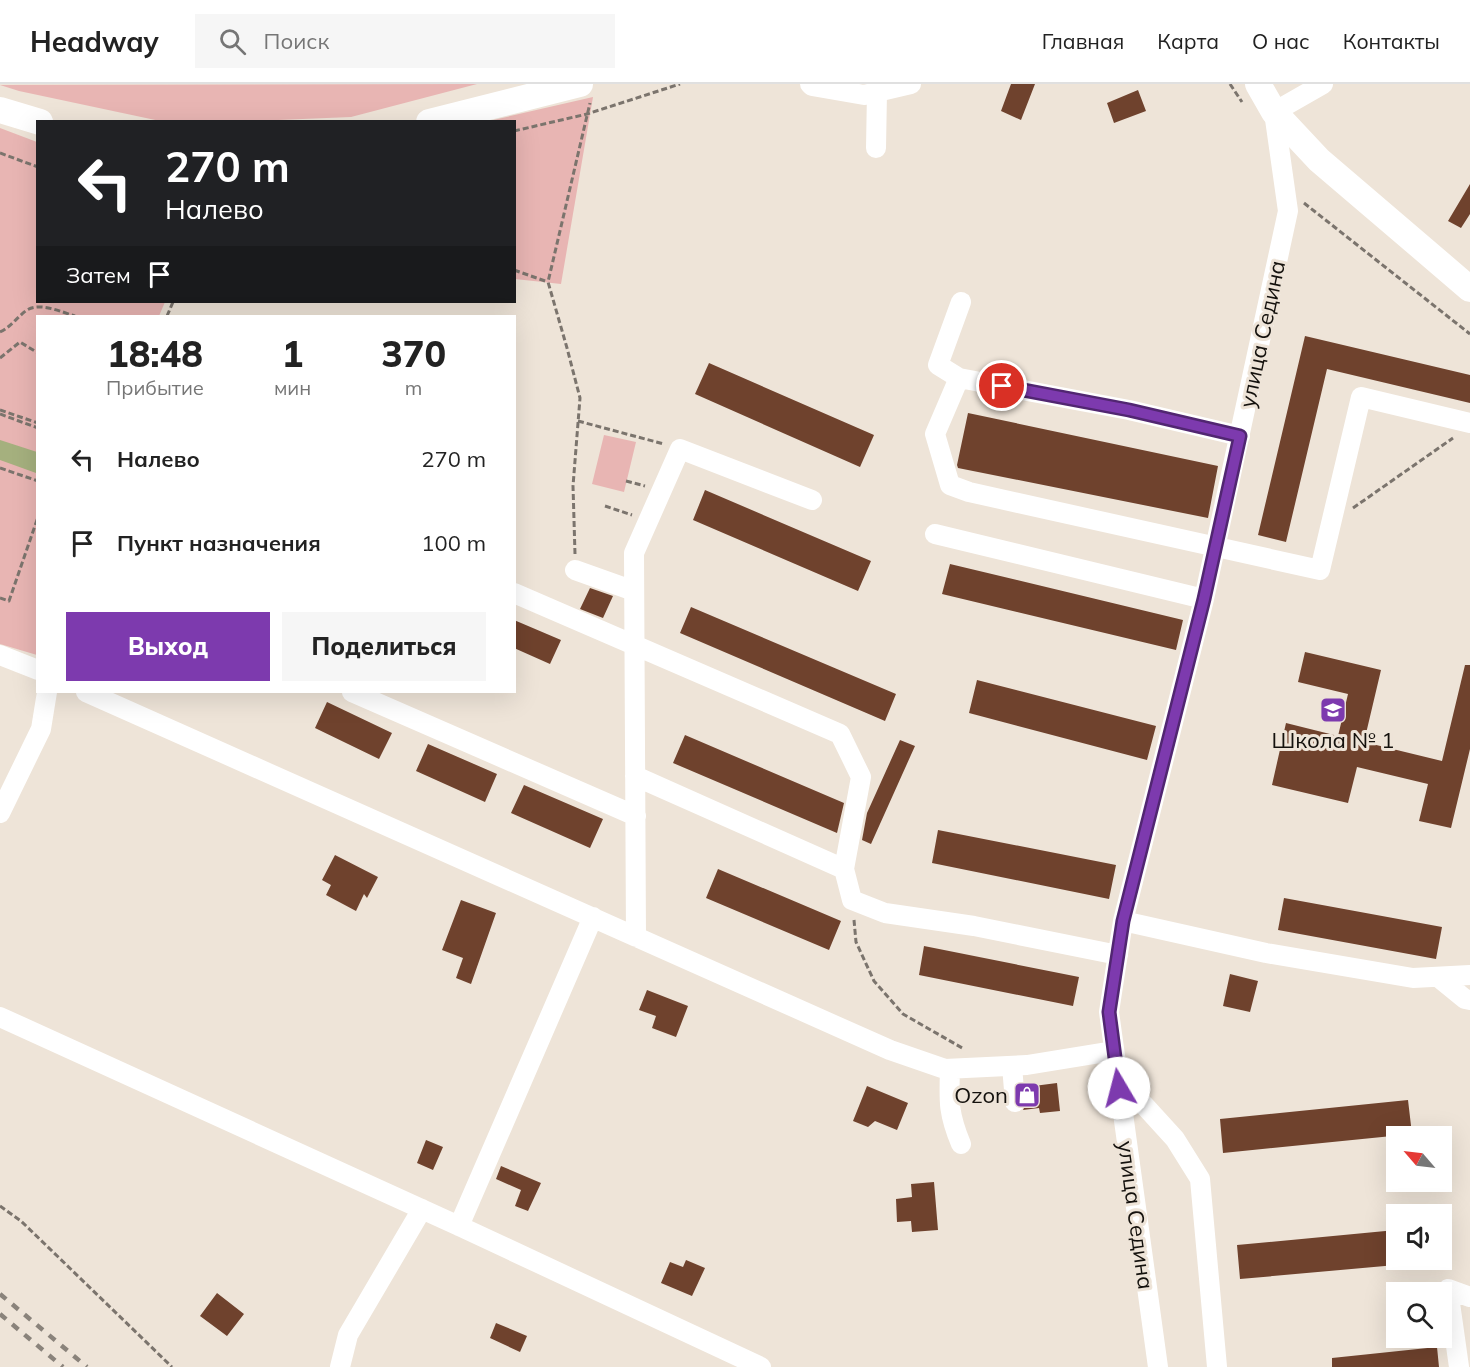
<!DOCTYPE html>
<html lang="ru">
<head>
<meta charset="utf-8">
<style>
	:root { --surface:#fff; --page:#f6f6f6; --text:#222; --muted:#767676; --line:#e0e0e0; --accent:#7d3aae }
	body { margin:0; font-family:Mulish,sans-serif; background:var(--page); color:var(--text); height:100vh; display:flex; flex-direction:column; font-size:22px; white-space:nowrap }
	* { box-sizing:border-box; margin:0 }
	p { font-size:20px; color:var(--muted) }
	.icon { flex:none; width:33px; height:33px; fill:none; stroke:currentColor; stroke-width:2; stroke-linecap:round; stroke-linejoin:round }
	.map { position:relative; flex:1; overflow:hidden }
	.panel { position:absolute; left:36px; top:231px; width:480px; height:378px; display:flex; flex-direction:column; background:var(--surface); border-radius:0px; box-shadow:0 6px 24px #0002 }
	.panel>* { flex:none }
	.banner { position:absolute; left:36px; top:36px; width:480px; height:183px; border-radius:0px; box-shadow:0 6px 24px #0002; background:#202124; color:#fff; overflow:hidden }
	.needle { width:39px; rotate:298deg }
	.controls { position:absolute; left:1386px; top:1042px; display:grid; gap:12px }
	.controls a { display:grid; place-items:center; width:66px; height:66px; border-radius:0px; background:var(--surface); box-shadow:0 6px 24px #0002; font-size:30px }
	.pin { position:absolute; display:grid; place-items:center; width:51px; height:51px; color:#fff; margin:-26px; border:3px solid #fff; border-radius:50%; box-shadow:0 2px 6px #0007 }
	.me { position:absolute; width:66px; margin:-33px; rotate:352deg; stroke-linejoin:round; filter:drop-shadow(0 0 4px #0008) }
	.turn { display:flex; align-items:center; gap:21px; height:126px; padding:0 30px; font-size:27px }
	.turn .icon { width:78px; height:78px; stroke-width:2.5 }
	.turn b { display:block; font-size:42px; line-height:51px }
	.then { display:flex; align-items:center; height:57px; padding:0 30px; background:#0003; gap:12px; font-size:22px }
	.eta { display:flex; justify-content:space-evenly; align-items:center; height:102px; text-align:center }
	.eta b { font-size:36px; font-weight:800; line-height:42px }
	.button { display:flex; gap:12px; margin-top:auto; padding:12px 30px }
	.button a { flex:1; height:69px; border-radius:0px; background:var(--accent); color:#fff; font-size:24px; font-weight:800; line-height:69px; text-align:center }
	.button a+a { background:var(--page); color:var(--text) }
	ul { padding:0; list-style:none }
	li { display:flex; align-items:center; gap:18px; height:84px; padding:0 30px }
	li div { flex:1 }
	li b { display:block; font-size:22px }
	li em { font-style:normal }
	header { display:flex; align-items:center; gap:36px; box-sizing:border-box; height:84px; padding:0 30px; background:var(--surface); border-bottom:2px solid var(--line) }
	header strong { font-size:28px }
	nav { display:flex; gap:33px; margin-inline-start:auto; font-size:21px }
	.search { width:420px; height:54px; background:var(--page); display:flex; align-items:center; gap:15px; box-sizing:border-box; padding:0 21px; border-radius:0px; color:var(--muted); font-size:22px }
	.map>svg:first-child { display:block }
</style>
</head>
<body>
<header>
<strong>Headway</strong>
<div class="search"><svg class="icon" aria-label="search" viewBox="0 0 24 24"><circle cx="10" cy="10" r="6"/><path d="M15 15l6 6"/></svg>Поиск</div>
<nav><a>Главная</a><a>Карта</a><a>О нас</a><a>Контакты</a></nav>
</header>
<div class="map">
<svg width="1470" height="1283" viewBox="0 0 1470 1283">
	<rect width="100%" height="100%" fill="#eee4d8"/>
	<path fill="#e8b5b3" d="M477,0L351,33L230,38L160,37L19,7L0,1Z
		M593,13L561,200L515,195L514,38L489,37Z
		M0,44L37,58L38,218H165L159,232H38L37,571L0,560Z
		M604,351L636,358L624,408L592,400Z"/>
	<path fill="#a5b07e" d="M0,356L37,368L36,389L0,376Z"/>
	<path fill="#6f422d" d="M1011,0H1035L1021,36L1001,27Z
		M1138,6L1146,27L1114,39L1107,19Z
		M1470,100V130L1461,144L1448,137Z
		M1305,252L1470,291V319L1327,285L1286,458L1258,451Z
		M709,279L874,351L860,383L695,310Z
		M968,329L1218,382L1208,434L958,384L957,381Z
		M705,406L871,477L858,507L693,436Z
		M950,480L1183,536L1176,566L942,510Z
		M590,504L613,512L603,534L580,525Z
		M691,523L896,610L885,637L680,549Z
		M514,536L561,556L550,580L514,564Z
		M1305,568L1381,586L1364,658L1442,677L1465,581H1470V665L1451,744L1419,737L1428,700L1357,683L1348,719L1272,701L1286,639L1338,652L1348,610L1298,598Z
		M977,596L1156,642L1147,676L969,629Z
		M327,618L392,649L379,675L315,644Z
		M685,651L844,719L837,749L673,679Z
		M900,656L915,662L871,760L862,756L867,729Z
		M428,660L497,690L485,718L416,687Z
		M524,701L603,735L590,764L511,729Z
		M938,746L1116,781L1109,815L932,779Z
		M335,771L378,793L367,814L364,810L356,827L326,811L331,801L322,796Z
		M718,785L841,837L829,866L706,814Z
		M1284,814L1442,843L1436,875L1278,846Z
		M461,816L496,829L471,900L456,894L463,874L442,866Z
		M924,862L1079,893L1073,922L919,891Z
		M1230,890L1258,897L1250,928L1223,922Z
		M647,906L688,922L676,953L652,944L656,932L639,926Z
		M1057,999L1060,1027L1040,1029L1039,1024L1023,1026L1027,1018L1026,1003Z
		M867,1002L908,1019L897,1046L875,1037L868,1043L853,1037Z
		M1408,1016L1412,1050L1223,1069L1220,1035Z
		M426,1056L443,1063L433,1086L417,1079Z
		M501,1082L541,1099L528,1127L515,1122L521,1106L496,1095Z
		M934,1098L938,1146L912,1148L911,1137L897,1138L896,1115L912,1113L911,1100Z
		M1396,1146V1181L1240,1195L1237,1161Z
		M686,1176L705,1184L692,1212L661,1199L670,1178L683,1183Z
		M217,1209L244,1230L227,1252L200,1232Z
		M496,1239L527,1252L520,1268L490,1254Z
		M1437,1263L1439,1283H1332V1274Z"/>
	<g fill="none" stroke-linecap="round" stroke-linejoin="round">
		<path stroke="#7b746d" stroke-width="3" stroke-dasharray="6 3" stroke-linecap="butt" d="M1230,0L1242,18
			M514,47L587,30L680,0
			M0,69L38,83
			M1304,119L1470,250
			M514,186L548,198
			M167,232L173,218
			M0,248C11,243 17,233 27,226C41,218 61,228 75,232
			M0,274L20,258L38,269
			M38,290V294
			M0,326L38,339
			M0,330L38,344
			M578,337L664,360
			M0,384L38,397
			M626,397L645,402
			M605,422L632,431
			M1353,424L1453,354
			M575,470L573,402L580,314L567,264L548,198L590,19
			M0,514L9,517L38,433
			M854,836L856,858L874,897L903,930L964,965
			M0,1122L21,1137L172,1283"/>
		<path stroke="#fff" stroke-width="20" d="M810,0L812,2L864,11L911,0
			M876,64L877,8
			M961,218L938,281L959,294L1129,326L1240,352
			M959,294L935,350L950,401L969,408L1320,486L1361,313L1470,339
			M935,450L1204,515
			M575,486L634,507
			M514,509L840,650L861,693L844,785L635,692
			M0,571L38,586
			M86,608L890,966L945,985L1027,981L1113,967
			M352,608L636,732
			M0,729L41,645L47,608
			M844,785L852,816L885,829L974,842L1118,871
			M1123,837L1266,869L1413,894L1470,891
			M636,853L634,469L680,365L812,416
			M1438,893L1465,915L1470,916
			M0,933L459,1142L761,1283
			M1012,982L1015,1018
			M950,985C949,1017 948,1029 961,1060
			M1119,1004L1144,1021L1175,1055L1200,1095L1217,1283
			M459,1142L593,833
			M340,1283L348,1251L422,1125
			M1158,1283L1109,928L1123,837L1204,515L1288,127L1274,28L1323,0
			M1459,1283L1448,1205L1470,1213"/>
		<path stroke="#fff" stroke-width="26" d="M1258,0L1274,28L1319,76L1470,205
			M0,26L40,38
			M429,38L580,0"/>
		<path stroke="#8a837b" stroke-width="4.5" stroke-dasharray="8 8" stroke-linecap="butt" d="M0,1210L87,1283
			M0,1230L63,1283"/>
	</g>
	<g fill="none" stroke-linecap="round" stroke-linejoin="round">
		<defs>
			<path id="route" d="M1002,302L1129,326L1240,352L1204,515L1123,837L1109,928L1119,1004"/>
		</defs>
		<use href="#route" stroke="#512671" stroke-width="15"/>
		<use href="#route" stroke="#7d3aae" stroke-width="10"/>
	</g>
	<defs>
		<symbol id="school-square" viewBox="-11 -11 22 22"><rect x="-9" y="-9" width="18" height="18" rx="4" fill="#7d3aae" stroke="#eee4d8"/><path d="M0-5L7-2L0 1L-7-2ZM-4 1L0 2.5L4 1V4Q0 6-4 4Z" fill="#fff"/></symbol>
		<symbol id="shop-square" viewBox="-11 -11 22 22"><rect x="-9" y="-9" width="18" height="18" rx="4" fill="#7d3aae" stroke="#eee4d8"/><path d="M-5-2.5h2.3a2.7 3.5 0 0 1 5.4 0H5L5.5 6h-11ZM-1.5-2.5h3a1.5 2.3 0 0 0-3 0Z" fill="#fff"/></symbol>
	</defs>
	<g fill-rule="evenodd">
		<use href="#school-square" x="1318" y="611" width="30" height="30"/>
		<use href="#shop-square" x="1012" y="996" width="30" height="30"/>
	</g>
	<g text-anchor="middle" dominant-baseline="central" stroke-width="6" stroke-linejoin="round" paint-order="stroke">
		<g font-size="22" fill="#14110d" stroke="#eee4d8">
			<text transform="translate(1262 250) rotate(-78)">улица Седина</text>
			<text transform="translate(1136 1131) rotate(82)">улица Седина</text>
		</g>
		<g font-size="22" fill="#14110d" stroke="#eee4d8">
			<text x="1333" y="656">Школа № 1</text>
			<text x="1008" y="1011" text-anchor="end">Ozon</text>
		</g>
	</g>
</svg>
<div class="controls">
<a><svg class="needle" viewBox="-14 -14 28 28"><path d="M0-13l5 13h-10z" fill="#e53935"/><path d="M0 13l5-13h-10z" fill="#767676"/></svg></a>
<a><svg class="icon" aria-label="sound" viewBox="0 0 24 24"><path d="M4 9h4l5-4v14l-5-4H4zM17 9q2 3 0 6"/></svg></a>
<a><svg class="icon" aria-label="search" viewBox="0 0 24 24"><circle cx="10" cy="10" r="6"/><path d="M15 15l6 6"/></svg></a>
</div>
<div class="pin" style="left:1002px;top:302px;background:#d93025"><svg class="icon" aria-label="arrive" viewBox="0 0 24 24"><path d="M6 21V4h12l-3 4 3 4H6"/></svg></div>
<svg class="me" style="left:1119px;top:1004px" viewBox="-20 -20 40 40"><circle r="19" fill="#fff"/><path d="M0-13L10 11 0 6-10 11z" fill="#7d3aae"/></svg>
<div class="banner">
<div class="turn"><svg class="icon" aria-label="left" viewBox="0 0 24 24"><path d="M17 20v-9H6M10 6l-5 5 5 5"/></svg><div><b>270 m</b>Налево</div></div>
<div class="then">Затем<svg class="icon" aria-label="arrive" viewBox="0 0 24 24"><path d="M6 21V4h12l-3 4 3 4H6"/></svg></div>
</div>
<section class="panel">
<div class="eta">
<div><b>18:48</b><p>Прибытие</p></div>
<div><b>1</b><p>мин</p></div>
<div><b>370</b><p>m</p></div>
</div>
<ul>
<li><svg class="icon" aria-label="left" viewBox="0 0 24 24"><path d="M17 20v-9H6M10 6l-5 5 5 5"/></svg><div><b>Налево</b></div><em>270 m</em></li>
<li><svg class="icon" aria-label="arrive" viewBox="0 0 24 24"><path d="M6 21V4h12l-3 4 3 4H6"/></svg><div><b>Пункт назначения</b></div><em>100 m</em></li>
</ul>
<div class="button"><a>Выход</a><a>Поделиться</a></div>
</section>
</div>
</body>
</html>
